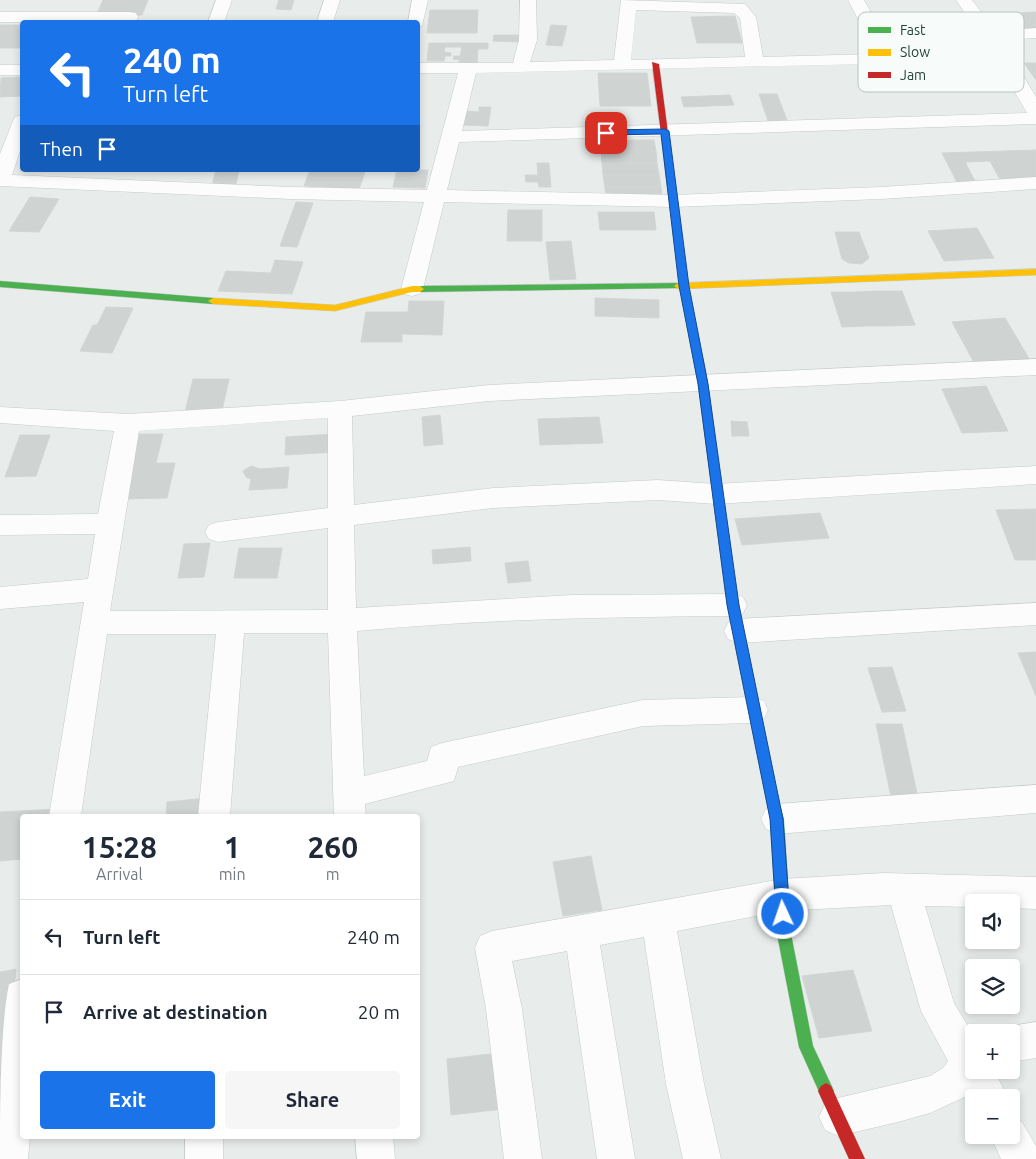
<!DOCTYPE html>
<html lang="en">
<head>
<meta charset="utf-8">
<style>
	:root { --surface:#fff; --page:#f6f6f7; --text:#1f2937; --muted:#747a83; --line:#e0e1e3; --accent:#1a73e8 }
	body { margin:0; font-family:Ubuntu,sans-serif; background:var(--page); color:var(--text); height:100vh; display:flex; flex-direction:column; font-size:19px; white-space:nowrap }
	* { box-sizing:border-box; margin:0 }
	p { font-size:16px; color:var(--muted) }
	.icon { flex:none; width:28px; height:28px; fill:none; stroke:currentColor; stroke-width:2; stroke-linecap:round; stroke-linejoin:round }
	.map { position:relative; flex:1; overflow:hidden }
	.details { position:absolute; left:20px; top:814px; width:400px; height:325px; display:flex; flex-direction:column; background:var(--surface); border-radius:5px; box-shadow:0 2px 8px #0003 }
	.details>* { flex:none }
	.banner { position:absolute; left:20px; top:20px; width:400px; height:152px; border-radius:5px; box-shadow:0 2px 8px #0003; background:#1a73e8; color:#fff; overflow:hidden }
	.buttons { position:absolute; left:965px; top:894px; display:grid; gap:10px }
	.buttons a { display:grid; place-items:center; width:55px; height:55px; border-radius:5px; background:var(--surface); box-shadow:0 2px 8px #0003; font-size:25px }
	.pin { position:absolute; display:grid; place-items:center; width:42px; height:42px; color:#fff; margin:-21px; border-radius:10px; box-shadow:0 2px 8px #0006 }
	.me { position:absolute; width:55px; margin:-28px; rotate:357deg; stroke-linejoin:round; filter:drop-shadow(0 0 4px #0008) }
	.turn { display:flex; align-items:center; gap:18px; height:105px; padding:0 20px; font-size:22px }
	.turn .icon { width:65px; height:65px; stroke-width:2.5 }
	.turn b { display:block; font-size:35px; line-height:42px }
	.then { display:flex; align-items:center; height:48px; padding:0 20px; background:#0003; gap:10px; font-size:19px }
	.eta { display:flex; justify-content:space-evenly; align-items:center; height:85px; text-align:center }
	.eta b { font-size:30px; font-weight:700; line-height:35px }
	.primary-button { display:flex; gap:10px; margin-top:auto; padding:10px 20px }
	.primary-button a { flex:1; height:58px; border-radius:5px; background:var(--accent); color:#fff; font-size:20px; font-weight:700; line-height:58px; text-align:center }
	.primary-button a+a { background:var(--page); color:var(--text) }
	ul { padding:0; list-style:none }
	li { display:flex; align-items:center; gap:15px; height:75px; padding:0 20px; border-top:1px solid var(--line) }
	li div { flex:1 }
	li b { display:block; font-size:19px }
	li em { font-style:normal }
	.map>svg:first-child { display:block }
</style>
</head>
<body>
<div class="map">
<svg width="1036" height="1159" viewBox="0 0 1036 1159">
	<rect width="100%" height="100%" fill="#e8edeb"/>
	<path fill="#cfd4d2" stroke="#d1d6d4" d="M103,0H148L142,15L96,16Z
		M279,0H294L291,10L276,9Z
		M430,10H478L477,33H427Z
		M1036,12V31L998,33L984,15Z
		M735,16L742,43H697L691,17Z
		M0,25H13L1,48H0Z
		M13,25H22V48H1Z
		M551,25L567,26L562,46L546,45Z
		M494,35H520L519,42L493,41Z
		M429,43H488V49H478L477,63L459,62L460,60L453,59L454,56H460L462,47H445L444,52L451,53V56H445L444,61H427Z
		M1024,63H1036V80Z
		M598,73H647L651,106H600Z
		M22,77V96L0,97L1,78Z
		M759,94H777L787,120L768,121Z
		M730,95L734,105L684,107L681,97Z
		M479,107H491L488,126L463,125L466,111L479,112Z
		M600,140H654L656,151L601,152Z
		M1036,150V182L1002,183L990,161L965,162L975,181L957,182L942,153Z
		M656,151L657,163H602L601,152Z
		M537,163H549L551,187H539L538,182H526L525,175H538Z
		M602,163H657L659,175H603Z
		M216,170H239L235,189H211Z
		M310,170H365L364,175L309,173Z
		M397,170H428L425,188L393,187Z
		M309,173L364,175L359,189L304,186Z
		M603,175H659L661,187H605Z
		M605,187H661L662,199H606Z
		M30,197L59,199L39,232L9,231Z
		M296,202L313,203L297,247L280,246Z
		M508,210H542V241H507Z
		M598,212H654L656,230H600Z
		M977,228L994,258L944,261L928,231Z
		M835,232H859L869,258L862,264L849,263L842,259Z
		M571,241L576,279L550,280L546,242Z
		M275,260L303,262L292,294L218,291L226,271L271,273Z
		M878,291L891,326H866L854,292Z
		M878,291H902L915,325L891,326Z
		M831,292H854L866,326L842,327Z
		M595,298L659,300V318L595,316Z
		M409,301H444L442,335L402,334V342H361L366,312H408Z
		M106,307L133,308L112,353L80,351L93,325H97Z
		M1005,318L1031,362L976,366L952,322Z
		M193,379H229L221,415L184,416Z
		M986,386L1008,431L962,433L942,389Z
		M440,415L443,444L424,446L422,417Z
		M599,417L603,443L540,445L538,419Z
		M731,421L747,422L749,436H732Z
		M138,434H163L156,463H175L167,498L122,499Z
		M335,434V452L285,455L286,437Z
		M20,435H50L36,476L5,477Z
		M251,466L260,469L289,467L287,488L249,490L251,479L246,477L243,471Z
		M1036,509V560H1015L996,510Z
		M820,513L829,538L742,545L735,519Z
		M210,543L204,577L178,578L184,544Z
		M470,547L471,561L433,564L432,550Z
		M239,548H282L277,578H234Z
		M528,561L531,581L508,583L505,563Z
		M1036,652V696L1018,653Z
		M892,667L906,711L882,712L868,668Z
		M876,724H902L918,798L891,797Z
		M207,798L205,816H166L167,802Z
		M60,809L58,816H22V859L0,861V812Z
		M591,856L602,910L563,916L553,862Z
		M16,969L5,1076L0,1077V972Z
		M853,970L872,1031L819,1038L802,976Z
		M507,1052L512,1108L451,1115L447,1059Z"/>
	<g fill="none" stroke-linecap="round" stroke-linejoin="round">
		<defs>
			<path id="street" d="M216,0H232L224,22H208Z
				M324,0H340L333,22H317Z
				M412,0H428L422,26L418,27V22H408Z
				M520,0H536L537,40L530,62L614,60L621,0L745,4L756,17L763,57L876,54L848,0H864L893,53L991,51L956,0H972L996,31L1036,28V38L1002,40L1036,97V124L459,142L447,190L674,195L881,187L1036,177V189L881,199L674,207L444,202L423,289L420,294L412,296L404,294L401,289L424,202L291,199L0,186V154L13,121L15,117L22,115V145L12,175L291,187L427,190L458,73H418V63H513L519,40ZM636,10L734,13L740,18L745,57L631,60ZM997,61L1027,113L462,131L476,73Z
				M0,12H130L136,13L138,17L136,21L130,22H0Z
				M0,65H22V75H0Z
				M1036,359V375L489,401L352,416L354,505L493,488L658,480L716,484L1036,466V484L716,504L658,500L493,508L354,525L356,608L572,595L733,594L743,597L747,605L743,613L733,616C607,617 482,619 357,631L364,776L427,761L431,747L442,743L643,700L753,697L764,701L768,710L764,719L753,723L643,726L458,767L454,781L365,804L366,816H334L328,633H244L230,816H198L216,634H107L81,816H49L84,602L0,609V587L88,579L95,534L0,535V515L98,514L114,431L0,423V407L128,414L340,401L489,385ZM328,418V508L218,522L209,525L205,532L209,539L218,542L328,528V610L110,611L139,431Z
				M1036,603V625L738,643L728,639L724,631L728,623L738,619Z
				M1036,785V813L777,834L766,829L761,819L766,809L777,804Z
				M884,873L1036,877V909L1011,908V902H974V907L925,906L954,1003L974,1036V1070H994L1008,1098H974V1108L967,1096L930,1113L898,1122L838,1136L825,1130L819,1117L825,1104L838,1098L930,1076L943,1068L948,1061L921,1011L891,905L782,911L677,931L704,1084L721,1159H683L666,1084L644,937L600,945L635,1159H597L567,951L512,961L522,1009L542,1159H504L486,1009L475,948L480,936L492,931L782,879Z
				M22,979V1136H30L28,1159H0C0,1113 0,1025 9,984Z
				M1036,1022V1058L1011,1062V1032L998,1031L1011,1026Z
				M1011,1117L1022,1122L1036,1146V1159H1001L990,1135H1011Z
				M185,1136H223V1159H185Z
				M355,1136H393L395,1159H357Z"/>
			<path id="fast" d="M0,281L213,298L218,301L213,304L0,287Z
				M678,283L682,286L681,288L420,292L416,289L420,286Z
				M773,795L778,797L784,819L791,934L813,1046L834,1091L831,1096L826,1099L821,1096L799,1047L777,934L770,819L767,801L768,797Z"/>
			<path id="slow" d="M1036,269V275L678,289L674,286L678,283Z
				M412,286H420L424,289L420,292H412L335,311L213,304L208,301L213,298L335,305Z
				M716,478L721,482L739,605L779,801L778,805L773,807L768,805L767,801L727,605L711,482Z"/>
			<path id="jam" d="M652,62L659,64L688,286L708,383L721,482L716,486L711,482L698,383L680,286Z
				M826,1083L831,1086L865,1159H849L818,1091L821,1086Z"/>
		</defs>
		<use href="#street" stroke="#c5cac8" stroke-width="1"/>
		<use href="#fast" stroke="#c3cbc8" stroke-width="1"/>
		<use href="#slow" stroke="#c3cbc8" stroke-width="1"/>
		<use href="#jam" stroke="#c3cbc8" stroke-width="1"/>
		<use href="#street" fill="#fcfcfc" fill-rule="evenodd"/>
		<use href="#fast" fill="#4caf50" fill-rule="evenodd"/>
		<use href="#slow" fill="#ffc107" fill-rule="evenodd"/>
		<use href="#jam" fill="#c62828" fill-rule="evenodd"/>
	</g>
	<path fill="#1a73e8" stroke="#114b97" d="M665,129L669,131L689,286L708,384L739,605L783,819L790,914L788,919L783,921L778,919L776,914L770,819L727,605L698,384L679,286L661,134L606,135L602,133L606,130Z"/>
	<rect x="858" y="12" width="166" height="80" rx="8" fill="#f7fbf9" stroke="#b8c4c0" stroke-width="1"/>
	<rect x="868" y="27" width="23" height="6" fill="#4caf50"/>
	<rect x="868" y="49" width="23" height="7" fill="#ffc107"/>
	<rect x="868" y="72" width="23" height="6" fill="#c62828"/>
	<g font-size="14" fill="#24423a">
		<text x="900" y="35">Fast</text>
		<text x="900" y="57">Slow</text>
		<text x="900" y="80">Jam</text>
	</g>
</svg>
<div class="buttons">
<a><svg class="icon" aria-label="sound" viewBox="0 0 24 24"><path d="M4 9h4l5-4v14l-5-4H4zM17 9q2 3 0 6"/></svg></a>
<a><svg class="icon" aria-label="layers" viewBox="0 0 24 24"><path d="M12 4l9 5-9 5-9-5zM3 14l9 5 9-5"/></svg></a>
<a>+</a>
<a>−</a>
</div>
<div class="pin" style="left:606px;top:133px;background:#d93025"><svg class="icon" aria-label="arrive" viewBox="0 0 24 24"><path d="M6 21V4h12l-3 4 3 4H6"/></svg></div>
<svg class="me" style="left:783px;top:914px" viewBox="-20 -20 40 40"><circle r="17" fill="#1a73e8" stroke="#fff" stroke-width="3"/><path d="M0-11L8 9 0 5-8 9z" fill="#fff"/></svg>
<div class="banner">
<div class="turn"><svg class="icon" aria-label="left" viewBox="0 0 24 24"><path d="M17 20v-9H6M10 6l-5 5 5 5"/></svg><div><b>240 m</b>Turn left</div></div>
<div class="then">Then<svg class="icon" aria-label="arrive" viewBox="0 0 24 24"><path d="M6 21V4h12l-3 4 3 4H6"/></svg></div>
</div>
<section class="details">
<div class="eta">
<div><b>15:28</b><p>Arrival</p></div>
<div><b>1</b><p>min</p></div>
<div><b>260</b><p>m</p></div>
</div>
<ul>
<li><svg class="icon" aria-label="left" viewBox="0 0 24 24"><path d="M17 20v-9H6M10 6l-5 5 5 5"/></svg><div><b>Turn left</b></div><em>240 m</em></li>
<li><svg class="icon" aria-label="arrive" viewBox="0 0 24 24"><path d="M6 21V4h12l-3 4 3 4H6"/></svg><div><b>Arrive at destination</b></div><em>20 m</em></li>
</ul>
<div class="primary-button"><a>Exit</a><a>Share</a></div>
</section>
</div>
</body>
</html>
